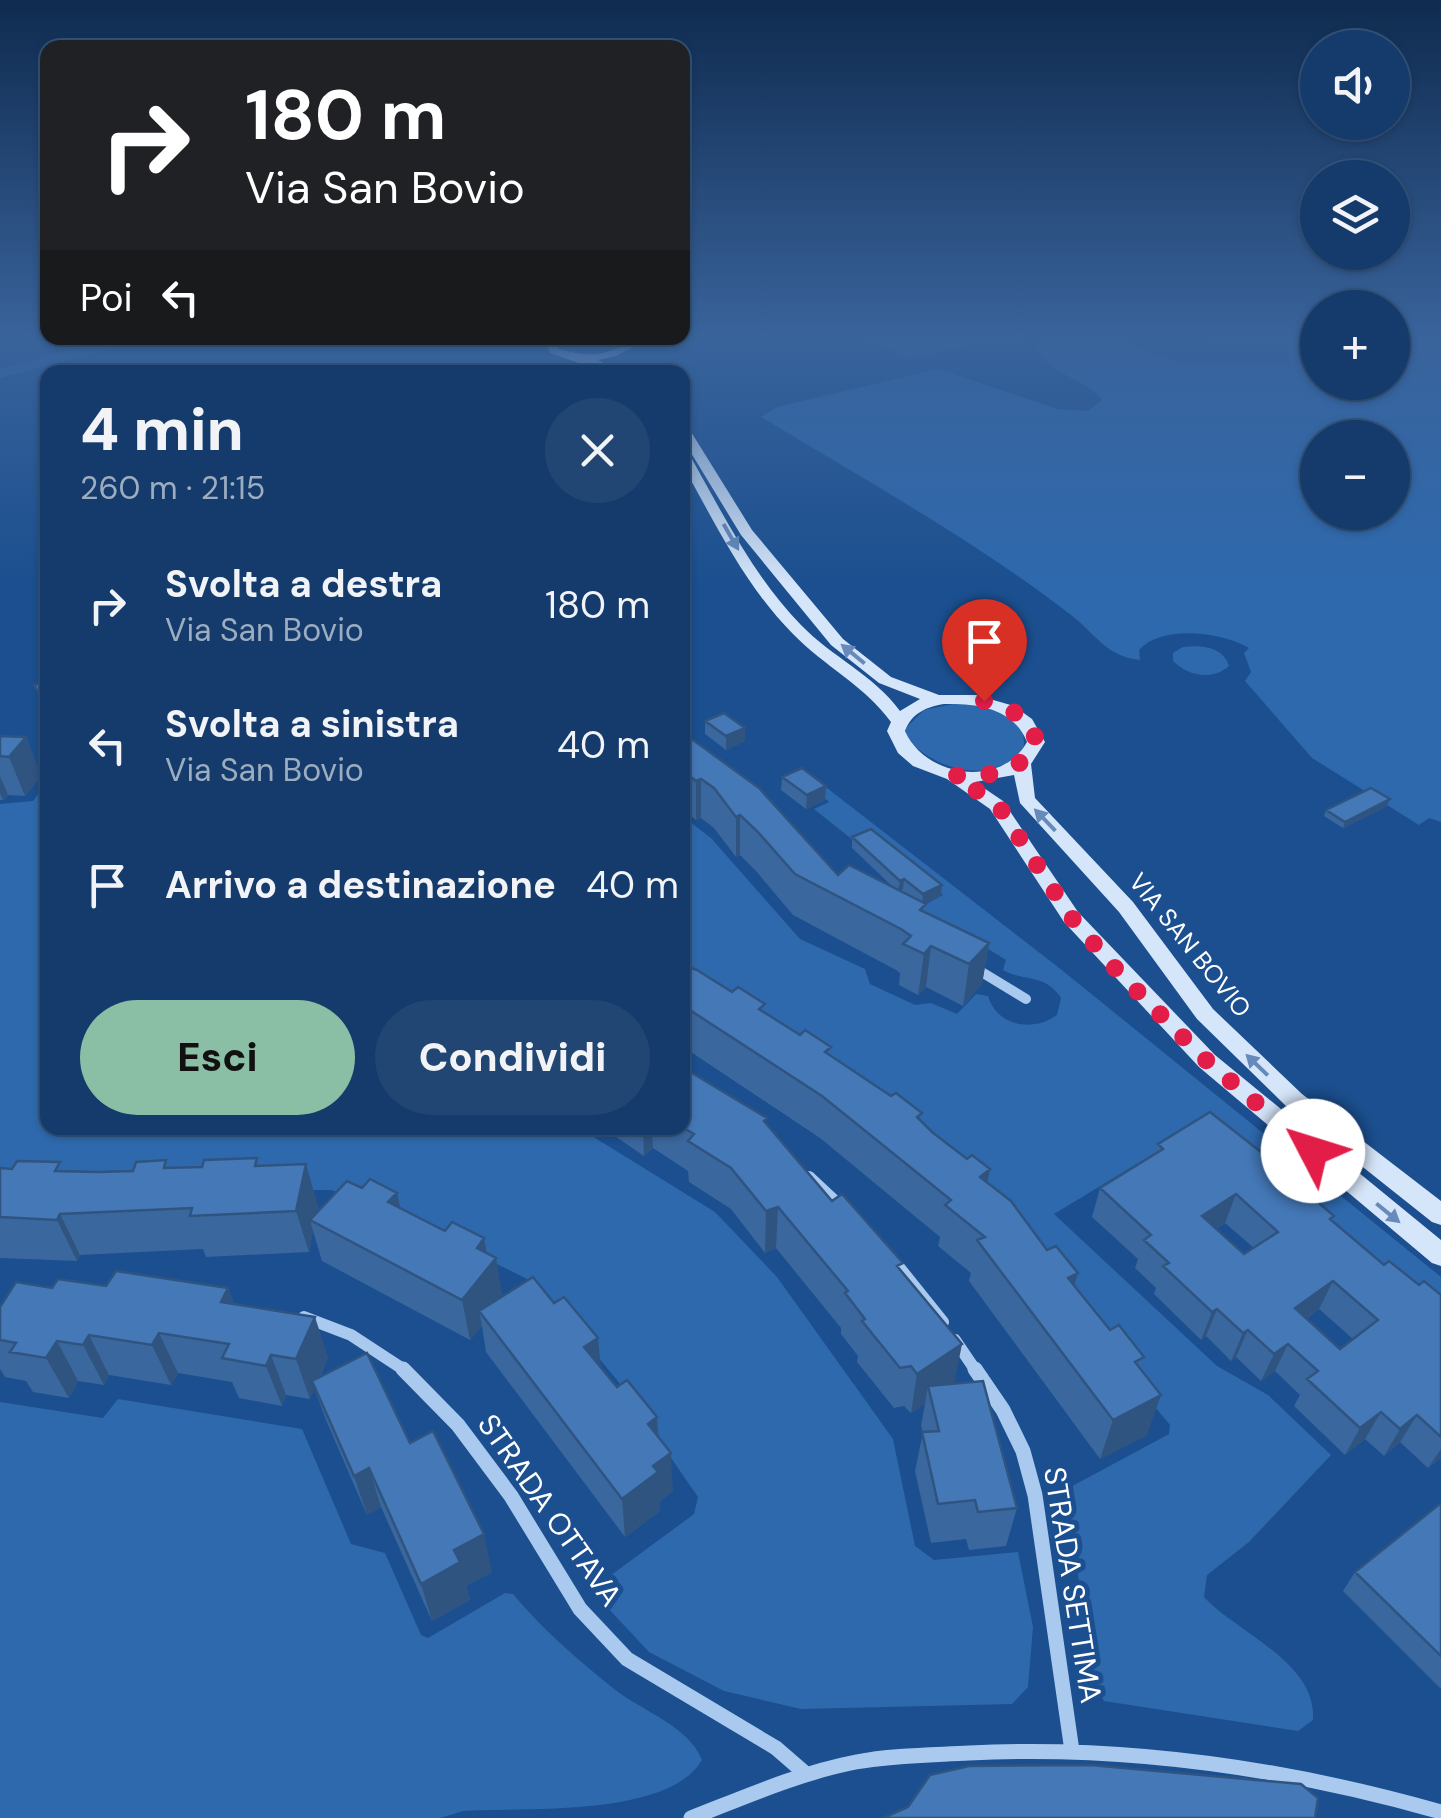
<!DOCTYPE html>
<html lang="it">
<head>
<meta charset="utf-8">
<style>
	:root { --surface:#143b6b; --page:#214673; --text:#f1f3f6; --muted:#9dadc1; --line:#33557e; --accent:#8abfa5 }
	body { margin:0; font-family:"DM Sans",sans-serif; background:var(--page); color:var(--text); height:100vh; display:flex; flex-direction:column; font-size:38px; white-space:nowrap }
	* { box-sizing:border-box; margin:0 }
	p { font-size:32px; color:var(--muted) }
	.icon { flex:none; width:55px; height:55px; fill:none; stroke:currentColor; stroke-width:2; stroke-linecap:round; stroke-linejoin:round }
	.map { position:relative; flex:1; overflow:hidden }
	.sheet { position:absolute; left:40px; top:365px; width:650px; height:770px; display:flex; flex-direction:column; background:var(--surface); border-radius:20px; box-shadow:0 2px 8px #0004,0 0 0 2px var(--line) }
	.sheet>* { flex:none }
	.banner { position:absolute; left:40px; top:40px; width:650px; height:305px; border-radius:20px; box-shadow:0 2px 8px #0004,0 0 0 2px var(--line); background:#202124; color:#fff; overflow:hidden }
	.controls { position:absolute; left:1300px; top:30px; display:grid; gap:20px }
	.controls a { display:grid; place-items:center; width:110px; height:110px; border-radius:50%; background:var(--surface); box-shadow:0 2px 8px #0004,0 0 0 2px var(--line); font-size:50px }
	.pin { position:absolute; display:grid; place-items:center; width:85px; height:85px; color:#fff; margin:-102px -42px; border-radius:50% 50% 50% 0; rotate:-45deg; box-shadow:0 0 10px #0007 }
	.pin .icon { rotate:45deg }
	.me { position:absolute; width:110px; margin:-55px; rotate:310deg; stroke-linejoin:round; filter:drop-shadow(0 0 8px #0008) }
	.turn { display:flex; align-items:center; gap:35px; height:210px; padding:0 40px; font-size:45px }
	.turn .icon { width:130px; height:130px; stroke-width:2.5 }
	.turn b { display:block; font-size:70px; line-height:85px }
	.then { display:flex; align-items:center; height:95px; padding:0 40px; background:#0003; gap:20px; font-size:38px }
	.round { display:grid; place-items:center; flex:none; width:105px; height:105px; border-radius:52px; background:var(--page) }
	.headline { display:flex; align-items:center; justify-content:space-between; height:170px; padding:0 40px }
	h1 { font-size:60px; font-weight:800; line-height:75px }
	.primary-button { display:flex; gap:20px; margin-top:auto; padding:20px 40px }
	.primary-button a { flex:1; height:115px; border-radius:60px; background:var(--accent); color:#111; font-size:40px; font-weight:800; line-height:115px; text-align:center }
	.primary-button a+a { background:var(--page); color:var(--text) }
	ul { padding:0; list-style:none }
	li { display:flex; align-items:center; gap:30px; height:140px; padding:0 40px }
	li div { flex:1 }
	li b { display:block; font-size:38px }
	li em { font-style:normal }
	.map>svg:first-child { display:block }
</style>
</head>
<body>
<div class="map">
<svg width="1441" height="1818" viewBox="0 0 1441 1818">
	<rect width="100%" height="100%" fill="#1b4f8f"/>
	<path fill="#2e69ad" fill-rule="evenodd" d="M859,333H1023L909,359Z
		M1178,333H1317L1318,382H1392L1393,333H1441V822L1429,818L1419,825L1312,758L1245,681L1251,672L1244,653L1249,648C1223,632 1161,624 1139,650L1140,660C1105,656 1097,635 1071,615C974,540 865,480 761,417L777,407L938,369L1058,409L1088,411L1102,400C1085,378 1046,373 1036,348C1051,337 1080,334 1099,334L1181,364H1289L1288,345ZM1318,438H1392V512H1318Z
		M116,338H150L0,378V369Z
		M1183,647C1200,645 1223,646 1229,666C1212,681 1188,676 1173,661V653Z
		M958,703C985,706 1031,714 1023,750C989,786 936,770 906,738V728L924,710Z
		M809,774L1063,971L1441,1277V1325L1203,1124L1054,1214L1217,1366L1268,1395L1331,1455L1249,1542L1207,1575L1204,1597C1237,1633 1317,1662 1313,1720L1298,1731L1104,1701L1095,1685L1065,1490L1169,1434L1170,1425L1080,1317L683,990L682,816L711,838L800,939L865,969L870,984L915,1005L931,1003L957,1014L976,994L988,996C997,1027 1034,1032 1057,1015L1061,998C1045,973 1025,982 1003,970L1006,960L943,921L935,927L910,913L943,895L868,835L854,841L814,809L829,802L800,778Z
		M47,781L48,1128H579L715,1212L777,1277L893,1439L915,1546L934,1560L1018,1552L1033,1627L1028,1687L1012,1704L801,1709L724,1691L649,1652L591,1590L694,1514L698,1497L617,1380L537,1284L381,1206L331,1190H85L0,1202V804L33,801Z
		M118,1399L302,1429L351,1544L385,1553L421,1635L428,1638L505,1593L513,1594C543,1630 577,1659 614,1689C642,1711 689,1726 702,1760C668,1818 524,1807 463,1811L440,1818H0V1402L103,1418Z"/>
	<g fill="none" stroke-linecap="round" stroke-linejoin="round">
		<path stroke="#a9c9ee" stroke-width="10" d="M975,968L1026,999"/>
		<path stroke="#a9c9ee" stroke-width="12" d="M809,1177L840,1206
			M894,1261L943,1322
			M304,1317L351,1335L406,1371
			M955,1340L976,1371"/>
		<path stroke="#a9c9ee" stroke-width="15" d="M403,1369L458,1425L511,1496L580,1609L627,1659L776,1748L806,1774
			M975,1369L1003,1410L1023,1451L1035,1495L1072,1751
			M691,1818C745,1797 799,1773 856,1762C893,1755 932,1755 969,1753C1131,1745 1286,1768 1441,1812"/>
		<path fill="#a9c9ee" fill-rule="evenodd" d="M531,338H543L556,345L548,347Z"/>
		<path fill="#d6e6fa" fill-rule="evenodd" d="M552,338H563L557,344L559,349C577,354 592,357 610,351C625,346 634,337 650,338L616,356L598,360L619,372C598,373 571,359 550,353L546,343Z
			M682,423L688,427L752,530L843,639L891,677L939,695H976L1014,706L1032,719L1045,742L1031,764L1035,798L1133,902L1213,1009L1302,1094L1441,1201V1225L1432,1222L1286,1106L1197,1019L1119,912L1020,803L1014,775L975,782L1003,801L1078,912L1215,1055L1441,1240V1266L1432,1263L1199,1067L1064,922L990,809L947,779L913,766L898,753L887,731L891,722C865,686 824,666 793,634C745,586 715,523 682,464V448L688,452C722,512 753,576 801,625C832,657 874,675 900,711L920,699L879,683L831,645L741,535L682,438ZM944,704C976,703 1014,708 1027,742C1001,789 925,777 905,731C912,713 926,707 944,704Z"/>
	</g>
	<path fill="#3a679d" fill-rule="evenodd" d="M705,721L745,728V741L726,750L705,734Z
		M682,732L838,875L895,889L852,848V837L942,885L941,896L924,904L925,912L989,943L982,984L963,1006L926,987L918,995L899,985L900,973L896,970L793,915L756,871L740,855L736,857L714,828L701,818L696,820L682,809Z
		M0,736L26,737L41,776L25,796L8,795L3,800H0Z
		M782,777L825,800L806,809L781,790Z
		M1390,799L1387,806L1343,828L1324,816L1326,810Z
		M682,965L765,1013L830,1055L921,1121L967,1159L990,1169L987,1183L1047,1250L1110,1330L1144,1357L1140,1368L1147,1435L1100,1459L969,1281L971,1273L938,1246L940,1237L820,1138L682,1046Z
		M767,1125L832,1201L902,1271L954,1384L1017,1508L1006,1546L969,1550L966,1539L931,1543L915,1471L923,1432L921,1426L925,1404L911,1413L904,1406L894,1408L857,1362L858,1356L841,1334V1328L776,1248L765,1253L731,1209L689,1182L688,1171L653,1148L644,1156L603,1128H682Z
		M1158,1144L1314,1199L1332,1221L1384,1265L1419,1285L1441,1295V1458L1428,1468L1400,1442L1384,1456L1365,1439L1345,1455L1294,1406L1300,1395L1275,1371L1261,1381L1236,1357L1231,1361L1206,1336L1201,1340L1154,1294L1156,1288L1135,1268L1138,1259L1092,1217L1100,1188L1154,1154ZM1225,1223L1254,1248L1244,1254L1216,1229ZM1319,1309L1353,1339L1340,1349L1306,1319Z
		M257,1158L260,1166L318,1206L317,1212L362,1188L397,1193L400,1208L445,1231L484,1238L487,1253L503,1296L601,1367L659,1437L673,1491L660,1501V1511L625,1537L486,1352L482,1326L470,1340L322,1261L313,1231L309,1252L206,1257L203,1249L80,1255L77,1261L0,1258V1168L98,1172L133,1171L166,1160L169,1168L202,1167Z
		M106,1286L228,1288L234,1304L328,1357L320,1377L410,1443L492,1572L466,1586L470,1600L432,1621L381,1507L367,1515L326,1420L314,1388L310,1399L286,1395L282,1406L239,1398L232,1382L178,1373L171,1385L109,1375L104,1385L78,1381L69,1398L33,1392L26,1381L5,1377L0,1369V1307L52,1288Z
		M1441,1503V1689L1343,1591L1355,1572Z"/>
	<path fill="#305480" d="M745,728V741L726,750V736Z
		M26,737L41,776L25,796L9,757Z
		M0,776L8,795L3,800L0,793Z
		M701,779V818L696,820V781Z
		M826,786L825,800L806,809L807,795Z
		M1390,799L1387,806L1343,828L1345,822Z
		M740,815V855L736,857V817Z
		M904,879L903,889L898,892L900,881Z
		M942,885L941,896L922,905L923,894Z
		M989,943L982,984L963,1006L969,964Z
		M931,946L926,987L918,995L924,954Z
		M643,1128H652L653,1148L644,1156Z
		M306,1164L318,1206L315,1223L310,1220L313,1231L309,1252L296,1211Z
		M990,1169L982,1211L980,1177Z
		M397,1193L406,1234L388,1202Z
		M1236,1194L1225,1223L1192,1244L1202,1216Z
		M778,1207L776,1248L765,1253L766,1211Z
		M60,1214L80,1255L77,1261L57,1220Z
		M484,1238L489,1266L496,1258L503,1299L479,1311L482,1326L470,1340L462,1300L477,1248Z
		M1078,1273L1066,1314L1068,1278Z
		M1333,1281L1319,1309L1282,1336L1295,1308Z
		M228,1288L243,1329L221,1302Z
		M1217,1309L1206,1336L1201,1340L1212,1312Z
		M315,1317L328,1357L310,1399L296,1359Z
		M1248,1330L1236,1357L1231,1361L1243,1333Z
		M159,1333L178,1373L171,1385L152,1345Z
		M89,1335L109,1375L104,1385L83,1345Z
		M598,1338L602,1379L584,1347Z
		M57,1341L78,1381L69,1398L46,1358Z
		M962,1344L954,1385L928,1386L925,1404L911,1413L917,1374Z
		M1288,1344L1275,1371L1261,1381L1274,1354Z
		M271,1355L286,1395L282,1406L266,1366Z
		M1161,1395L1147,1435L1100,1459L1113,1420Z
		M1381,1412L1365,1439L1345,1455L1360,1428Z
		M1417,1415L1400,1442L1384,1456L1400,1429Z
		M657,1417L660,1456L648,1424Z
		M1441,1449V1458L1428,1468Z
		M671,1453L673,1491L660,1501V1511L625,1537L622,1499L653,1466Z
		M369,1468L381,1507L367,1515L354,1476Z
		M484,1534L492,1572L466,1586L470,1600L432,1621L421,1584L454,1550Z"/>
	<path fill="#4478b7" stroke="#305480" stroke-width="2.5" fill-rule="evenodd" d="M48,681V709H47L34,685Z
		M724,713L745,728L726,736L705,721Z
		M682,732L759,788L838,875L849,865L926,904L920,910L989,943L969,964L931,946L924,954L903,944L911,936L901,929L795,874L757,831L740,815L736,817L714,788L701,779L696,781L682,770Z
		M0,736L26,737L9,757L0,756Z
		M802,768L826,786L807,795L782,777Z
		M1371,788L1390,799L1345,822L1326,810Z
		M871,829L942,885L923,894L904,879L900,881L852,837Z
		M682,965L697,970L732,992L738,987L765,1004L759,1009L800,1035L805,1030L831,1047L825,1052L891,1096L896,1093L922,1113L917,1117L932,1132L967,1159L972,1155L990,1169L980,1177L1011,1201L1047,1250L1056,1246L1078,1273L1068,1278L1110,1330L1119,1325L1144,1357L1135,1362L1161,1395L1113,1420L977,1240L985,1237L945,1205L951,1200L822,1096L682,1005Z
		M682,1067L767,1118L764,1121L832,1201L842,1194L903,1263L897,1266L962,1344L917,1374L911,1366L900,1368L862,1321L865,1319L845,1293L848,1291L778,1207L766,1211L731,1168L688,1141L694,1134L682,1127Z
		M1210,1112L1316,1195L1312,1197L1334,1216L1330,1219L1384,1265L1389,1261L1419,1285L1424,1281L1441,1295V1437L1417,1415L1400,1429L1381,1412L1360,1428L1307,1379L1318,1371L1288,1344L1274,1354L1248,1330L1243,1333L1217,1309L1212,1312L1163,1266L1169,1263L1144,1240L1151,1235L1100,1188L1163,1149L1158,1144ZM1236,1194L1278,1232L1244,1254L1202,1216ZM1333,1281L1378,1320L1340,1349L1295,1308Z
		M257,1158L255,1166L306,1164L296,1211L190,1216L192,1208L60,1214L57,1220L0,1217V1168L12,1169L17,1161L60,1162L55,1171L98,1172L133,1171L136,1162L166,1160L164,1168L202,1167L204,1160Z
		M370,1179L397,1193L388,1202L445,1231L452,1222L484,1238L477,1248L496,1258L462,1300L310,1220L347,1181L362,1188Z
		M116,1271L228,1288L221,1302L315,1317L296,1359L271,1355L266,1366L222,1358L229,1344L159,1333L152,1345L89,1335L83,1345L57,1341L46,1358L10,1352L16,1343L0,1340V1307L16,1282L52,1288L58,1279L106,1286Z
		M533,1277L554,1303L564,1297L598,1338L584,1347L617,1387L627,1380L657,1417L648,1424L671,1453L653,1466L658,1472L622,1499L479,1311Z
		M367,1353L410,1443L433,1431L484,1534L454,1550L460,1562L421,1584L369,1468L354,1476L312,1381Z
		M983,1381L1017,1508L978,1512L975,1500L938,1504L922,1432L939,1431L928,1386Z
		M1441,1503V1656L1355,1572Z
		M1090,1765L1301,1784L1318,1798L1315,1818H883L908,1807L930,1775L969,1766Z"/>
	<defs><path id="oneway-solid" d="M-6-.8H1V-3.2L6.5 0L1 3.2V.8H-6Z" transform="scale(2.5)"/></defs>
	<g fill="#668bba">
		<use href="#oneway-solid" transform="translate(731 537) rotate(60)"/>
		<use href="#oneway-solid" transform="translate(853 654) rotate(-141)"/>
		<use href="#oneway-solid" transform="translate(1045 820) rotate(-134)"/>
		<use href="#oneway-solid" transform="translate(1257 1065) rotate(-136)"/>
		<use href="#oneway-solid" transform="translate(1388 1213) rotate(39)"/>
	</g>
	<linearGradient id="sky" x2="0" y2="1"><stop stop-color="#0f2b4f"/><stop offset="0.57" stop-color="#39639b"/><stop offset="1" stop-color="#39639b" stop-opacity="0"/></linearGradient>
	<rect width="1441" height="587" fill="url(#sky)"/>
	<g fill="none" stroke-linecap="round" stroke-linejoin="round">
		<path stroke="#e11d48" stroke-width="18" stroke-dasharray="0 32.4" d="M984,701C1076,725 1030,784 953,775L998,805L1071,917L1120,974L1207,1061L1313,1151"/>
	</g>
	<g text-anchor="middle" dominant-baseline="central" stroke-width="10" stroke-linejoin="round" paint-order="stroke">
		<g font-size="25" fill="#fff" stroke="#1b4f8f">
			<text transform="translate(1190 945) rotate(51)">VIA SAN BOVIO</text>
		</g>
		<g font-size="30" fill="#fff" stroke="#1b4f8f">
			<text transform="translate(550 1510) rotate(55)">STRADA OTTAVA</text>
			<text transform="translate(1073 1585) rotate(81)">STRADA SETTIMA</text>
		</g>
	</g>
</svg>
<div class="controls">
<a><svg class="icon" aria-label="sound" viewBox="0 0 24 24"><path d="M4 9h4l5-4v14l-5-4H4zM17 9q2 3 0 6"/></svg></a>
<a><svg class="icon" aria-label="layers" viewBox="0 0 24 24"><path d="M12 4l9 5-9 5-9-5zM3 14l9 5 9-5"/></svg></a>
<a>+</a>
<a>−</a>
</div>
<div class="pin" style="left:984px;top:701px;background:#d93025"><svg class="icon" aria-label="arrive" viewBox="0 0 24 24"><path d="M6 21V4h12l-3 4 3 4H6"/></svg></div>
<svg class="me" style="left:1313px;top:1151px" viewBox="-20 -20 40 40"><circle r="19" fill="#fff"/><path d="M0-13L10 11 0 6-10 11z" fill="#e11d48"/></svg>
<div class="banner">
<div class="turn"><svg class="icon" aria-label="right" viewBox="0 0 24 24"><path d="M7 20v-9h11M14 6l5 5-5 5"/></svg><div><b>180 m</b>Via San Bovio</div></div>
<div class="then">Poi<svg class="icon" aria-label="left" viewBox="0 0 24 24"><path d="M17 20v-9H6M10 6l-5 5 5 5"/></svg></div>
</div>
<section class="sheet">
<div class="headline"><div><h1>4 min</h1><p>260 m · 21:15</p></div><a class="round"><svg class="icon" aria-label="close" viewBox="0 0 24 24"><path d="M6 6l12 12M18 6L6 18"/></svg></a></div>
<ul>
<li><svg class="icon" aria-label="right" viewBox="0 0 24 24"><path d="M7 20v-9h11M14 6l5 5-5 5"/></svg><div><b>Svolta a destra</b><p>Via San Bovio</p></div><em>180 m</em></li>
<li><svg class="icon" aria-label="left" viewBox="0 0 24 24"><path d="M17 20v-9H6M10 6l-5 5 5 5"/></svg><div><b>Svolta a sinistra</b><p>Via San Bovio</p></div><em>40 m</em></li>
<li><svg class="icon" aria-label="arrive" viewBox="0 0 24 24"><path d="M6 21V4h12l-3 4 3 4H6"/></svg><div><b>Arrivo a destinazione</b></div><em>40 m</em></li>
</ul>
<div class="primary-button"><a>Esci</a><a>Condividi</a></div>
</section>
</div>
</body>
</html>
